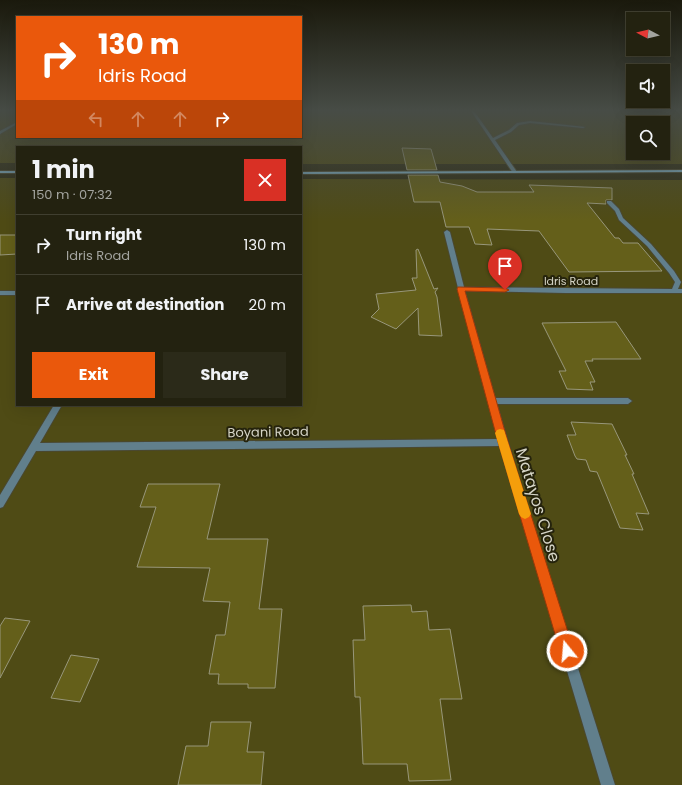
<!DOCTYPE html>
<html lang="en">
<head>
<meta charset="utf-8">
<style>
	:root { --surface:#232210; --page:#2b2a19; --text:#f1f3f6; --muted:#a3a49f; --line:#403f30; --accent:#ea580c }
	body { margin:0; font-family:Poppins,sans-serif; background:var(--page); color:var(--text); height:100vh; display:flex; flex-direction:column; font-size:15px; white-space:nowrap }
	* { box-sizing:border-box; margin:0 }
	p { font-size:13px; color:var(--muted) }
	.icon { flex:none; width:22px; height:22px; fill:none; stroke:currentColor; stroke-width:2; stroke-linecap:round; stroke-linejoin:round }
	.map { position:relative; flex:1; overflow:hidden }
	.panel { position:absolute; left:16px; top:146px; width:286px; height:260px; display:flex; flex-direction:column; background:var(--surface); border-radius:0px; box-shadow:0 4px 16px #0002,0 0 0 1px var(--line) }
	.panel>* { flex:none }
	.guide { position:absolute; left:16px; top:16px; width:286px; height:122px; border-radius:0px; box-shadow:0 4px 16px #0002,0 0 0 1px var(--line); background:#ea580c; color:#fff; overflow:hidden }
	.needle { width:26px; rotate:277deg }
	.tools { position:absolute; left:626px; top:12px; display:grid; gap:8px }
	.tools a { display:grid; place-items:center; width:44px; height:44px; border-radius:0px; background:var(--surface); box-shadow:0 4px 16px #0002,0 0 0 1px var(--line); font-size:20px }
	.pin { position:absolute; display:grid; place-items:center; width:34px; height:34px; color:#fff; margin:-41px -17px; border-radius:50% 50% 50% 0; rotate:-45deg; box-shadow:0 0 4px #0007 }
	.pin .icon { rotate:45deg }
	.me { position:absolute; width:44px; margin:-22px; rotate:343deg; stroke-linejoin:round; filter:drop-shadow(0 0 3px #0008) }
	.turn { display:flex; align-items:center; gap:14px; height:84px; padding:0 16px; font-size:18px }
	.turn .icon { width:52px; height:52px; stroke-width:2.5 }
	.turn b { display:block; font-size:28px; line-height:34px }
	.lanes { display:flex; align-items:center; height:38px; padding:0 16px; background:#0003; justify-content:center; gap:20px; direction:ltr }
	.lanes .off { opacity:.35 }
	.round { display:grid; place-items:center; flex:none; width:42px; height:42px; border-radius:0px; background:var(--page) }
	.overview { display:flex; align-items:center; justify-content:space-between; height:68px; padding:0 16px }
	h1 { font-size:24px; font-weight:700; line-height:30px }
	.button { display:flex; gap:8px; margin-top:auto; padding:8px 16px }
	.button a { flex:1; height:46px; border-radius:0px; background:var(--accent); color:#fff; font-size:16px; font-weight:700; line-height:46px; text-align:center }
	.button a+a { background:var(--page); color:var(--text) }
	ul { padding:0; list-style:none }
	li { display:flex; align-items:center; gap:12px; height:60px; padding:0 16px; border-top:1px solid var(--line) }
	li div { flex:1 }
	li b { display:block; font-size:15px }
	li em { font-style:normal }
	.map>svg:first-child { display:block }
</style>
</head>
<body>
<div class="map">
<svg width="682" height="785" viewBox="0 0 682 785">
	<rect width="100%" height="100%" fill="#2f2d15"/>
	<path fill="#4f4b15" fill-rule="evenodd" d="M0,111H17V137H301V111H682V164H301V147H17V163H0ZM633,123H663V153H633Z
		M0,178H17V405H301V179L682,180V785H0Z"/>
	<path fill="#645f1a" stroke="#98977b" d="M402,148L431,149L437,170H407Z
		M408,175H438L440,182L462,186L477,192H534L529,185L612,188V200H606V204L587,203L615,238H619L623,243H638L662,271L569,272L539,231L487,229L492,245L475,244L469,227H446L440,202H414Z
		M0,235H17V254L0,255Z
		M418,249L434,289L438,288L435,292L437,297L442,336L419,335L418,308L396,329L371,317L379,309L376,294L416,290L412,278H417L416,250Z
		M616,322L641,359H592L593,361H585L595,382H590L593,390L567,389L559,371H566L542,323Z
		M571,422L612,424L627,455H625L634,474H632L649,514L636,513L643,530L620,528L597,472L590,471L586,460L577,459L575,456L567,435H576Z
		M148,484H220L207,539H268L259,609H282L275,688H248V684H218L219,674H209L216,635H225L230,602L203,601L210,568L137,567L156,507H140Z
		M411,605L412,612L427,611L429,630L450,629L462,699H440L451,780L409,781L407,764H363L360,697H355L353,640H365L363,606Z
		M5,618L30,621L0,678V626Z
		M71,655L99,659L80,702L51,698Z
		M211,722H251L247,752H264L261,785H178L186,746H208Z"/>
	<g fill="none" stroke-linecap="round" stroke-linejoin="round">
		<defs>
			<path id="street" d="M471,111H474L493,138L509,130L517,123L530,121L585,127L583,128L530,123L519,125L511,132L495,140L517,172L515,173H513Z
				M17,122V124L0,134V131Z
				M607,201H611L619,209L623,218L651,244L674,271L681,282L678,289H682V293H565L465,291L495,398H628L632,401L628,404H497L528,510L615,785H601L500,446L36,451L3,507L0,508V495L54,405H62L40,443L498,439L459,291L457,289L458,288L444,232L447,230L450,232L464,287L672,289L675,282L669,273L647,246L619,220L615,211L607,203Z
				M0,291H17V295H0Z"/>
			<path id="secondary" d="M682,170V172L301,174V172Z
				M0,171H17V173H0Z"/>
		</defs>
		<use href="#street" stroke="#4a4831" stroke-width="2"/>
		<use href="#secondary" stroke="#4a4831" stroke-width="2"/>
		<use href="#street" fill="#617f8c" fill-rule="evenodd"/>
		<use href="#secondary" fill="#7dadc3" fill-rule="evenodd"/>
	</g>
	<linearGradient id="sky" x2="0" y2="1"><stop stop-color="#1a190c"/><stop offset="0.5" stop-color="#474c46"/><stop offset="1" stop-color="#474c46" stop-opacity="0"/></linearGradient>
	<rect width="682" height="221" fill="url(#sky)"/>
	<path fill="#ea580c" stroke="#983908" d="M458,287L505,288L509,290L505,292L465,291L508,442L574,651L572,656L567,658L562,656L560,651L498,442L457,289Z"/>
	<path fill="#f59e0b" d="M500,429L504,430L505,433L531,514L529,517L525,519L521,517L519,514L495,433L497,430Z"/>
	<g text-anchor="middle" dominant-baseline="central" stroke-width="4" stroke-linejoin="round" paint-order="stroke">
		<g font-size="11" fill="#d6d5c7" stroke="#25230c">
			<text x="571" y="281">Idris Road</text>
		</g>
		<g font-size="13" fill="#d6d5c7" stroke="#25230c">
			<text transform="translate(268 432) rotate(-1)">Boyani Road</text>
		</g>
		<g font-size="16" fill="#d6d5c7" stroke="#25230c">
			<text transform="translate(538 505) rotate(73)">Matayos Close</text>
		</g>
	</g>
</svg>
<div class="tools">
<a><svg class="needle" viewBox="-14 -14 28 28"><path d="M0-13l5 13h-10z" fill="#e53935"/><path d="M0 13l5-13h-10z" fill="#a3a49f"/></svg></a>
<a><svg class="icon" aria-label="sound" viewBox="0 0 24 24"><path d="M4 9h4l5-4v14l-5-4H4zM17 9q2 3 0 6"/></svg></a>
<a><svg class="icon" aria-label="search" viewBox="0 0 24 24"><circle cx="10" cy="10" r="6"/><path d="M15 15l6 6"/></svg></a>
</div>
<div class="pin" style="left:505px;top:290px;background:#d93025"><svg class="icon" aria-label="arrive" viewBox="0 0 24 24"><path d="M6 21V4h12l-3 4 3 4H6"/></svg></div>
<svg class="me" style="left:567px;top:651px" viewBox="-20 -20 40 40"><circle r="17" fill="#ea580c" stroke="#fff" stroke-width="3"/><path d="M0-11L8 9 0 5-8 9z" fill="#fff"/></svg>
<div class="guide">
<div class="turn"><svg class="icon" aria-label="right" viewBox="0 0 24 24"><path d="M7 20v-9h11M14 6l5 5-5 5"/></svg><div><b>130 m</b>Idris Road</div></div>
<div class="lanes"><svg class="icon off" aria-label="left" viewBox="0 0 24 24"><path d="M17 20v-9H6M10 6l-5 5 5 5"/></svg><svg class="icon off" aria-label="ahead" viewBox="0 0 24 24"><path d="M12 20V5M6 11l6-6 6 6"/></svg><svg class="icon off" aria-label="ahead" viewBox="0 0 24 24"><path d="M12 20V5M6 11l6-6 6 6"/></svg><svg class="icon" aria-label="right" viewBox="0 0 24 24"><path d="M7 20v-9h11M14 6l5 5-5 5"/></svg></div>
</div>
<section class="panel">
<div class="overview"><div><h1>1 min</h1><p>150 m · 07:32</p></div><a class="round" style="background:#d93025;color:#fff"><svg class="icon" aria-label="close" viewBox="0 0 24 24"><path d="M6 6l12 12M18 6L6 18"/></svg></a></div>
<ul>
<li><svg class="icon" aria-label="right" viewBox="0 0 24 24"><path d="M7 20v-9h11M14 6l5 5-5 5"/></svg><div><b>Turn right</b><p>Idris Road</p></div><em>130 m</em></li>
<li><svg class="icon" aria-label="arrive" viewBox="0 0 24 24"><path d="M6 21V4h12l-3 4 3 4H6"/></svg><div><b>Arrive at destination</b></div><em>20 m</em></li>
</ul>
<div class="button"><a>Exit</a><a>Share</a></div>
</section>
</div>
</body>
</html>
